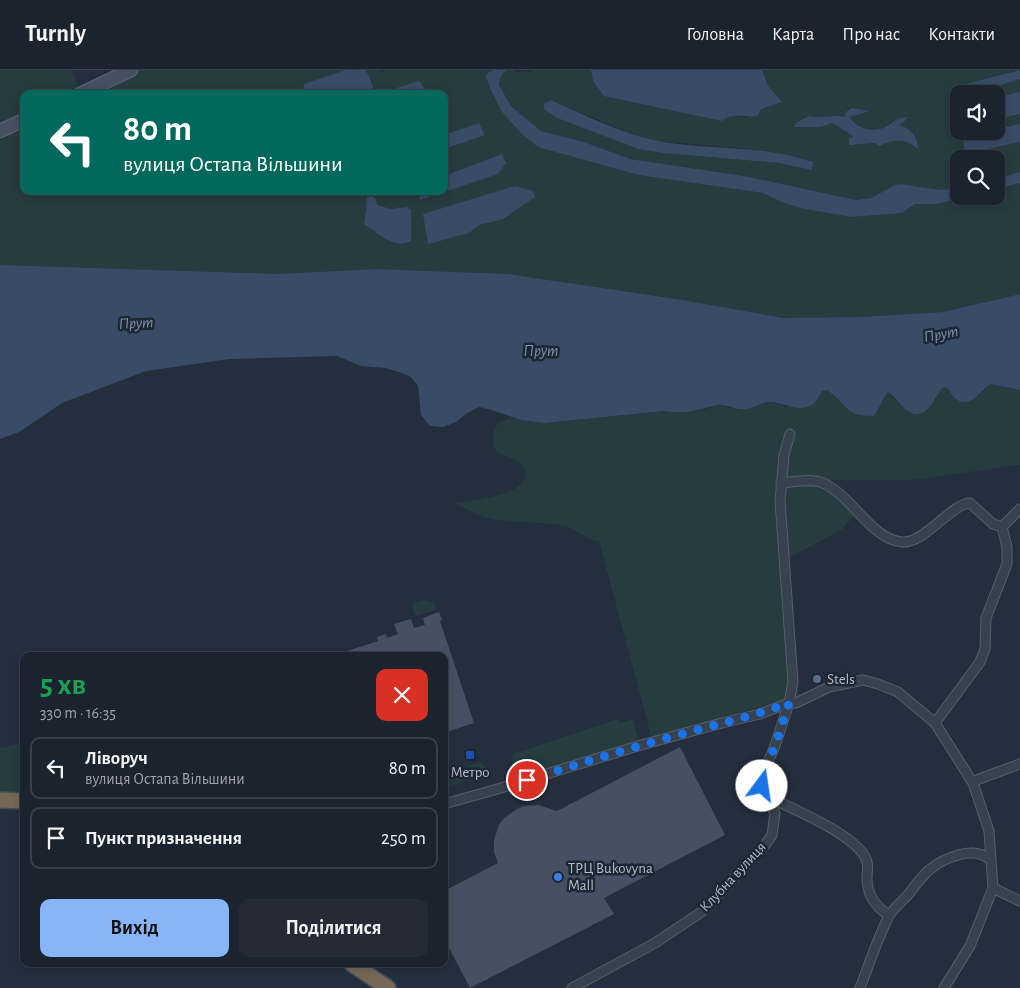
<!DOCTYPE html>
<html lang="uk">
<head>
<meta charset="utf-8">
<style>
	:root { --surface:#1b232e; --page:#242b36; --text:#f1f3f6; --muted:#a0a4aa; --line:#39404a; --accent:#8ab4f8 }
	body { margin:0; font-family:"Alegreya Sans",sans-serif; background:var(--page); color:var(--text); height:100vh; display:flex; flex-direction:column; font-size:19px; white-space:nowrap }
	* { box-sizing:border-box; margin:0 }
	p { font-size:16px; color:var(--muted) }
	.icon { flex:none; width:28px; height:28px; fill:none; stroke:currentColor; stroke-width:2; stroke-linecap:round; stroke-linejoin:round }
	.map { position:relative; flex:1; overflow:hidden }
	.side { position:absolute; left:20px; top:582px; width:428px; height:315px; display:flex; flex-direction:column; background:var(--surface); border-radius:10px; box-shadow:0 2px 8px #0003,0 0 0 1px var(--line) }
	.side>* { flex:none }
	.banner { position:absolute; left:20px; top:20px; width:428px; height:105px; border-radius:10px; box-shadow:0 2px 8px #0003,0 0 0 1px var(--line); background:#00695c; color:#fff; overflow:hidden }
	.fabs { position:absolute; left:950px; top:15px; display:grid; gap:10px }
	.fabs a { display:grid; place-items:center; width:55px; height:55px; border-radius:10px; background:var(--surface); box-shadow:0 2px 8px #0003,0 0 0 1px var(--line); font-size:25px }
	.pin { position:absolute; display:grid; place-items:center; width:42px; height:42px; color:#fff; margin:-21px; border:2px solid #fff; border-radius:50%; box-shadow:0 1px 5px #0007 }
	.me { position:absolute; width:55px; margin:-28px; rotate:14deg; stroke-linejoin:round; filter:drop-shadow(0 0 4px #0008) }
	.turn { display:flex; align-items:center; gap:18px; height:105px; padding:0 20px; font-size:22px }
	.turn .icon { width:65px; height:65px; stroke-width:2.5 }
	.turn b { display:block; font-size:35px; line-height:42px }
	.round { display:grid; place-items:center; flex:none; width:52px; height:52px; border-radius:10px; background:var(--page) }
	.summary { display:flex; align-items:center; justify-content:space-between; height:85px; padding:0 20px }
	h1 { font-size:30px; font-weight:600; line-height:38px; color:#1e9e55 }
	.button { display:flex; gap:10px; margin-top:auto; padding:10px 20px }
	.button a { flex:1; height:58px; border-radius:10px; background:var(--accent); color:#111; font-size:20px; font-weight:600; line-height:58px; text-align:center }
	.button a+a { background:var(--page); color:var(--text) }
	ul { padding:0; list-style:none }
	li { display:flex; align-items:center; gap:15px; height:62px; margin:0 10px 8px; padding:0 10px; border:2px solid var(--line); border-radius:10px }
	li div { flex:1 }
	li b { display:block; font-size:19px }
	li em { font-style:normal }
	header { display:flex; align-items:center; gap:30px; box-sizing:border-box; height:70px; padding:0 25px; background:var(--surface); border-bottom:1px solid var(--line) }
	header strong { font-size:24px }
	nav { display:flex; gap:28px; margin-inline-start:auto; font-size:18px }
	.map>svg:first-child { display:block }
</style>
</head>
<body>
<header>
<strong>Turnly</strong>
<nav><a>Головна</a><a>Карта</a><a>Про нас</a><a>Контакти</a></nav>
</header>
<div class="map">
<svg width="1020" height="918" viewBox="0 0 1020 918">
	<rect width="100%" height="100%" fill="#242f3e"/>
	<path fill="#263c3f" fill-rule="evenodd" d="M0,0H71L78,18L119,0H346L305,14L303,24H24V121H417L419,129L498,104L502,84L444,106V79L485,65L479,53L444,65V24H438V21L428,23L419,12L376,24L366,0H379L381,2L387,0H494L489,2L502,42L608,96L639,105L763,123L784,133L852,147L902,143L915,134H937L971,126H996V119L1020,113V224L943,242L860,247L783,248L683,230L508,204L377,199L276,204L0,195ZM366,133L391,139L407,137L411,141V171C394,180 377,163 364,154Z
		M506,0H514V2H533L530,0H591L593,11L722,51C731,44 738,46 748,48L761,39L781,32L769,17L762,0H1017L957,16L959,61H985L963,66L983,80L1020,72V102L996,109V89H959V118L940,120L901,114L895,115L871,128L856,130L744,106L630,89L584,72L541,61L511,36L499,15L500,8ZM551,30L627,62L658,71L752,79L812,100L779,93L663,83L639,79ZM852,38L868,41L850,47L862,59C872,60 884,60 891,52C901,59 918,65 918,78C906,68 892,69 879,76C871,71 864,73 855,76L854,67L832,53L821,57L794,56L809,46C821,49 832,44 844,47Z
		M1020,9V22L996,27V24H972Z
		M1020,44V54L996,59V49Z
		M991,314L1020,320V395L911,410H830L860,440L841,460L788,488L789,519L799,625L652,669L599,471L592,470L565,455L497,450L481,446L454,433C469,430 529,427 525,401C524,398 521,394 519,391L498,383L493,376C494,356 493,354 513,347L521,350L544,353L665,341L679,343L703,340L718,335L736,339L769,332L777,333L787,337L819,326L822,320H827L833,324L879,341L884,326L888,322L900,334L936,330L941,318L945,317L955,328L980,324Z
		M425,530L433,533L437,539L415,546L412,534Z
		M618,649L620,653L633,649L638,670L541,702L531,694L515,698L512,694L513,684Z
		M24,673V730L0,728V678Z
		M481,692L488,700L487,704L446,717L444,721V703Z"/>
	<path fill="#394c67" d="M346,0H366L376,24H303L304,14Z
		M494,0H506L500,8L499,15L511,36L541,61L584,72L630,89L744,106L856,130L871,128L895,115L901,114L940,120L959,118V126H971L937,134H915L902,143L852,147L805,139L784,133L763,123L639,105L538,77L521,63L502,42L490,18L486,6L489,2Z
		M591,0H762L769,17L782,32L761,39L758,46C745,48 733,42 722,51L604,26L593,11Z
		M1020,0V9L972,24H959L958,30L957,16Z
		M419,11L428,23L438,21V24H377Z
		M1020,22V44L996,49V27Z
		M551,30C586,46 621,63 658,71C711,81 760,74 813,92L812,100L779,93L663,83L639,79L557,48L544,39V34Z
		M852,38L869,41L850,47C857,59 873,63 885,57C896,52 893,48 909,47L899,55C911,59 918,66 918,79C906,68 893,69 879,76L874,73L849,75V69L853,66L832,53L821,57H794L796,53L809,46C821,49 832,44 844,47L846,42Z
		M479,53L485,65L444,79V65Z
		M1020,54V72L983,80H964L963,66L985,61H996V59Z
		M502,84L506,93L498,104L420,130L417,121H444V106Z
		M1020,102V113L996,119V109Z
		M515,116L533,121L535,127L503,149L479,155L469,163L428,174L423,144Z
		M371,126L376,129L377,135L391,139L407,137L411,140V171C393,180 378,163 364,154L367,128Z
		M0,195L276,204L377,199L508,204L683,230L783,248L860,247L943,242L1020,224V320L991,314C980,321 968,342 954,327C951,324 949,320 946,317L942,318C933,332 923,356 903,337C898,332 894,326 888,322C881,329 881,339 873,346C844,346 848,334 827,320L822,321C819,327 815,335 807,337C794,341 782,332 770,332C761,332 753,339 744,339C735,340 726,334 717,335C696,340 688,345 664,341L544,353L521,350L492,340L479,337L467,343L456,352L443,357L430,356L421,345L418,316L411,307L402,303L386,298L361,296L337,286L229,289L146,301L62,333L19,362L0,369Z"/>
	<path fill="#455162" d="M439,542L442,550L440,551L474,653L444,663V586L335,585L378,571L377,567L386,564L387,568L398,564L394,554L411,549L414,558L425,555L423,548Z
		M680,677L725,765L604,828L614,844L470,918L444,868V821L498,793L494,782V770L499,755L504,748L517,739L524,736L538,735L557,741Z"/>
	<g fill="none" stroke-linecap="round" stroke-linejoin="round">
		<defs>
			<path id="street" d="M781,413C794,412 811,408 823,413C851,425 872,470 902,472C924,474 951,434 970,433L993,454L1002,457
				M935,653L980,592L985,579L986,548L1007,494V477L1002,457L1020,439
				M973,713L979,709L1020,694
				M766,726C791,738 855,764 866,789C869,795 867,802 867,808C867,826 876,836 889,846
				M444,734L501,718L641,675L722,653L760,644L789,633H796L829,617L863,610L878,614L898,622L935,653L973,713L989,761L993,818L970,876L944,918
				M993,818L1020,831
				M572,918L655,873L703,841L765,775L772,765L775,743L762,717L761,708L775,676L789,633L793,612L780,431L784,385L790,364
				M860,918C869,895 877,869 889,846C893,839 901,832 907,826C914,817 921,807 929,800C945,787 973,776 989,789"/>
			<path id="secondary" d="M80,24L131,0
				M0,61L24,50"/>
			<path id="highway" d="M0,730L24,731
				M352,894L388,918"/>
		</defs>
		<use href="#street" stroke="#565f6c" stroke-width="11"/>
		<use href="#secondary" stroke="#565f6c" stroke-width="15"/>
		<use href="#highway" stroke="#434c59" stroke-width="18"/>
		<use href="#street" stroke="#38414e" stroke-width="9"/>
		<use href="#secondary" stroke="#465061" stroke-width="12"/>
		<use href="#highway" stroke="#746855" stroke-width="15"/>
	</g>
	<g fill="none" stroke-linecap="round" stroke-linejoin="round">
		<path stroke="#1a73e8" stroke-width="9" stroke-dasharray="0 16.2" d="M527,710C579,694 630,678 682,664C718,654 754,646 789,633L775,676L761,708L762,716"/>
	</g>
	<circle fill="#5c6f8a" stroke="#1d2633" stroke-width="2" cx="817" cy="609" r="5"/>
	<rect fill="#1a4fb4" stroke="#1d2633" stroke-width="2" x="465" y="680" width="10" height="10" rx="2.5"/>
	<circle fill="#3f7fe0" stroke="#1d2633" stroke-width="2" cx="558" cy="807" r="5"/>
	<g text-anchor="middle" dominant-baseline="central" stroke-width="5" stroke-linejoin="round" paint-order="stroke">
		<g font-size="15" fill="#b4bcc9" stroke="#1d2633" text-anchor="start">
			<text x="827" y="609">Stels</text>
			<text x="470" y="702" text-anchor="middle">Метро</text>
			<text x="568" y="798">ТРЦ Bukovyna<tspan x="568" dy="17">Mall</tspan></text>
		</g>
		<g font-size="15" fill="#b4bcc9" stroke="#1d2633">
			<text transform="translate(733 807) rotate(-47)">Клубна вулиця</text>
		</g>
		<g font-size="16" font-style="italic" fill="#7c92b1" stroke="#1d2633">
			<text transform="translate(136 253) rotate(-3)">Прут</text>
			<text transform="translate(941 264) rotate(-10)">Прут</text>
			<text x="541" y="281">Прут</text>
		</g>
	</g>
</svg>
<div class="fabs">
<a><svg class="icon" aria-label="sound" viewBox="0 0 24 24"><path d="M4 9h4l5-4v14l-5-4H4zM17 9q2 3 0 6"/></svg></a>
<a><svg class="icon" aria-label="search" viewBox="0 0 24 24"><circle cx="10" cy="10" r="6"/><path d="M15 15l6 6"/></svg></a>
</div>
<div class="pin" style="left:527px;top:710px;background:#d93025"><svg class="icon" aria-label="arrive" viewBox="0 0 24 24"><path d="M6 21V4h12l-3 4 3 4H6"/></svg></div>
<svg class="me" style="left:762px;top:716px" viewBox="-20 -20 40 40"><circle r="19" fill="#fff"/><path d="M0-13L10 11 0 6-10 11z" fill="#1a73e8"/></svg>
<div class="banner">
<div class="turn"><svg class="icon" aria-label="left" viewBox="0 0 24 24"><path d="M17 20v-9H6M10 6l-5 5 5 5"/></svg><div><b>80 m</b>вулиця Остапа Вільшини</div></div>
</div>
<section class="side">
<div class="summary"><div><h1>5 хв</h1><p>330 m · 16:35</p></div><a class="round" style="background:#d93025;color:#fff"><svg class="icon" aria-label="close" viewBox="0 0 24 24"><path d="M6 6l12 12M18 6L6 18"/></svg></a></div>
<ul>
<li><svg class="icon" aria-label="left" viewBox="0 0 24 24"><path d="M17 20v-9H6M10 6l-5 5 5 5"/></svg><div><b>Ліворуч</b><p>вулиця Остапа Вільшини</p></div><em>80 m</em></li>
<li><svg class="icon" aria-label="arrive" viewBox="0 0 24 24"><path d="M6 21V4h12l-3 4 3 4H6"/></svg><div><b>Пункт призначення</b></div><em>250 m</em></li>
</ul>
<div class="button"><a>Вихід</a><a>Поділитися</a></div>
</section>
</div>
</body>
</html>
